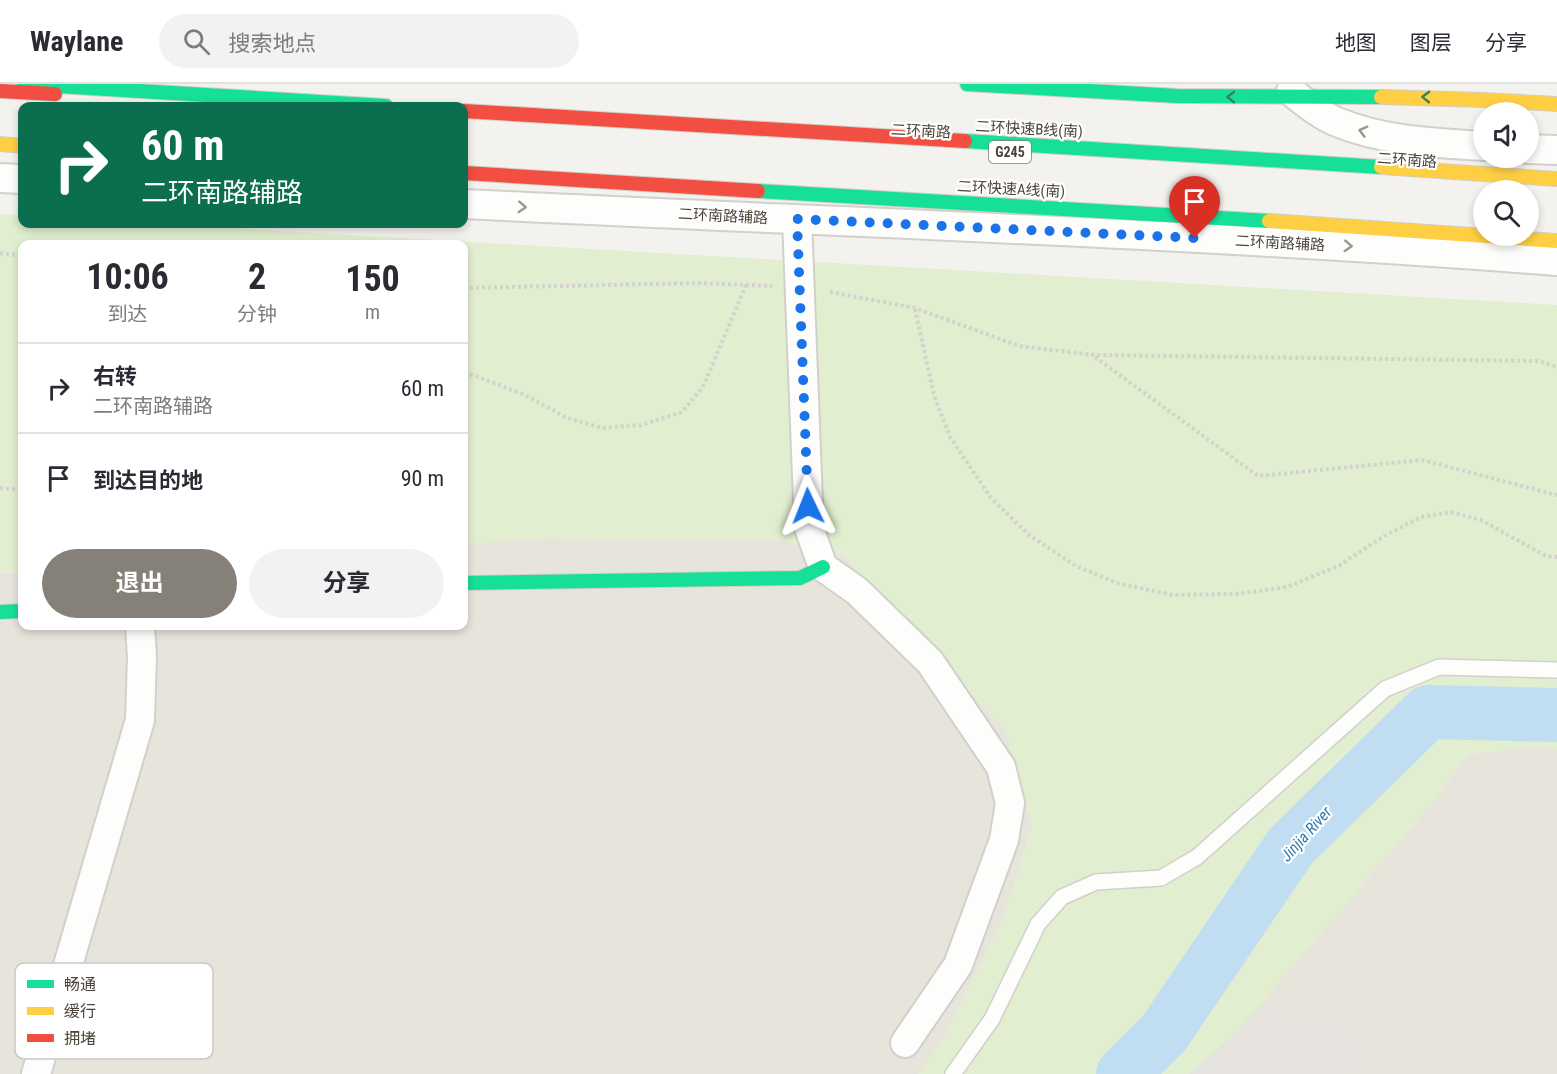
<!DOCTYPE html>
<html lang="zh">
<head>
<meta charset="utf-8">
<style>
	:root { --surface:#fff; --page:#f2f2f3; --text:#2b2b33; --muted:#7c7c81; --line:#e1e1e2; --accent:#868178 }
	body { margin:0; font-family:"Roboto Condensed","Noto Sans SC",sans-serif; background:var(--page); color:var(--text); height:100vh; display:flex; flex-direction:column; font-size:22px; white-space:nowrap }
	* { box-sizing:border-box; margin:0 }
	p { font-size:20px; color:var(--muted) }
	.icon { flex:none; width:33px; height:33px; fill:none; stroke:currentColor; stroke-width:2; stroke-linecap:round; stroke-linejoin:round }
	.map { position:relative; flex:1; overflow:hidden }
	.side { position:absolute; left:18px; top:156px; width:450px; height:390px; display:flex; flex-direction:column; background:var(--surface); border-radius:12px; box-shadow:0 3px 9px #0003 }
	.side>* { flex:none }
	.top-card { position:absolute; left:18px; top:18px; width:450px; height:126px; border-radius:12px; box-shadow:0 3px 9px #0003; background:#0b6e4f; color:#fff; overflow:hidden }
	.buttons { position:absolute; left:1473px; top:18px; display:grid; gap:12px }
	.buttons a { display:grid; place-items:center; width:66px; height:66px; border-radius:50%; background:var(--surface); box-shadow:0 3px 9px #0003; font-size:30px }
	.pin { position:absolute; display:grid; place-items:center; width:51px; height:51px; color:#fff; margin:-62px -26px; border-radius:50% 50% 50% 0; rotate:-45deg; box-shadow:0 0 6px #0007 }
	.pin .icon { rotate:45deg }
	.me { position:absolute; width:66px; margin:-33px; rotate:358deg; stroke-linejoin:round; filter:drop-shadow(0 0 4px #0008) }
	.turn { display:flex; align-items:center; gap:21px; height:126px; padding:0 24px; font-size:27px }
	.turn .icon { width:78px; height:78px; stroke-width:2.5 }
	.turn b { display:block; font-size:42px; line-height:51px }
	.eta { display:flex; justify-content:space-evenly; align-items:center; height:102px; text-align:center }
	.eta b { font-size:36px; font-weight:700; line-height:42px }
	.primary-button { display:flex; gap:12px; margin-top:auto; padding:12px 24px }
	.primary-button a { flex:1; height:69px; border-radius:36px; background:var(--accent); color:#fff; font-size:24px; font-weight:700; line-height:69px; text-align:center }
	.primary-button a+a { background:var(--page); color:var(--text) }
	ul { padding:0; list-style:none }
	li { display:flex; align-items:center; gap:18px; height:90px; padding:0 24px; border-top:2px solid var(--line) }
	li div { flex:1 }
	li b { display:block; font-size:22px }
	li em { font-style:normal }
	header { display:flex; align-items:center; gap:36px; box-sizing:border-box; height:84px; padding:0 30px; background:var(--surface); border-bottom:2px solid var(--line) }
	header strong { font-size:28px }
	nav { display:flex; gap:33px; margin-inline-start:auto; font-size:21px }
	.search { width:420px; height:54px; background:var(--page); display:flex; align-items:center; gap:15px; box-sizing:border-box; padding:0 21px; border-radius:33px; color:var(--muted); font-size:22px }
	.map>svg:first-child { display:block }
</style>
</head>
<body>
<header>
<strong>Waylane</strong>
<div class="search"><svg class="icon" aria-label="search" viewBox="0 0 24 24"><circle cx="10" cy="10" r="6"/><path d="M15 15l6 6"/></svg>搜索地点</div>
<nav><a>地图</a><a>图层</a><a>分享</a></nav>
</header>
<div class="map">
<svg width="1557" height="990" viewBox="0 0 1557 990">
	<rect width="100%" height="100%" fill="#f4f2ee"/>
	<path fill="#e7e4dc" d="M543,454L781,456L844,471L1006,646L1032,743L1006,828L945,954L918,990H0V489L22,488V542H464V460Z
		M1527,664L1557,665V990H1358L1363,945L1259,921L1432,719L1468,670Z"/>
	<path fill="#e6e2de" d="M1259,921L1363,945L1358,990H1189L1240,944Z"/>
	<path fill="#e1eecf" d="M0,130L22,131V140H161L1557,221V665L1527,664L1468,670L1432,719L1240,944L1189,990H918L945,954L1006,828L1032,743L1006,646L844,471L781,456L543,454L464,460V160H22V487L0,489Z"/>
	<g fill="none" stroke-linecap="round" stroke-linejoin="round">
		<path stroke="#c0ddf1" stroke-width="54" d="M1123,990L1164,949L1291,762L1428,628L1557,631"/>
		<defs>
			<path id="lane" d="M953,990L992,935L1038,840L1062,813L1096,798L1161,794L1197,773L1385,605L1439,583L1557,586"/>
			<path id="street" d="M1291,7C1305,19 1320,31 1337,38C1383,57 1435,59 1484,62
				M1528,65L1557,66
				M0,94L22,95
				M464,120C828,138 1193,149 1557,177
				M797,135L809,444L823,483L857,507L930,578L1001,683L1010,719L1004,756L958,881L905,959
				M36,990L140,636L142,573L140,542"/>
			<path id="fast" d="M24,0L386,22
				M967,0L1177,12L1381,13
				M965,57L1381,83
				M758,107L1269,137
				M464,499L800,494L823,483
				M0,528L22,527"/>
			<path id="slow" d="M1381,13L1484,16
				M1484,16L1557,20
				M0,60L22,62
				M1381,83L1557,95
				M1269,137L1557,157"/>
			<path id="jam" d="M0,7L55,10
				M464,27L965,57
				M464,89L758,107"/>
		</defs>
		<use href="#lane" stroke="#d2d0cb" stroke-width="18"/>
		<use href="#street" stroke="#d2d0cb" stroke-width="32"/>
		<use href="#fast" stroke="#d3cfc5" stroke-width="16"/>
		<use href="#slow" stroke="#d3cfc5" stroke-width="16"/>
		<use href="#jam" stroke="#d3cfc5" stroke-width="16"/>
		<path stroke="#d3d2cc" stroke-width="4" stroke-dasharray="3 3" stroke-linecap="butt" d="M0,169L22,172
			M464,204L699,199L772,202
			M830,208L915,224L1019,262L1094,271L1539,277L1557,283
			M915,225L934,311L950,353L991,414L1029,451L1076,482L1117,499L1172,511L1237,510L1287,503L1340,481L1384,452L1421,433L1451,428L1481,436L1546,472L1557,473
			M1095,273L1258,392L1422,376L1557,411
			M464,289L476,292L527,312L567,334L602,344L641,341L682,328L703,303L746,201
			M0,404L22,406"/>
		<use href="#lane" stroke="#fdfdfc" stroke-width="15"/>
		<use href="#street" stroke="#fdfdfc" stroke-width="28"/>
		<use href="#fast" stroke="#16e098" stroke-width="14"/>
		<use href="#slow" stroke="#ffcf43" stroke-width="14"/>
		<use href="#jam" stroke="#f24e42" stroke-width="14"/>
	</g>
	<defs><path id="oneway-chevron" d="M-2-3.5L2.5 0L-2 3.5" fill="none" stroke-width="1.6" stroke-linecap="round" stroke-linejoin="round" transform="scale(1.5)"/></defs>
	<g stroke="#36825f">
		<use href="#oneway-chevron" transform="translate(1231 13) rotate(-179)"/>
		<use href="#oneway-chevron" transform="translate(1426 13) rotate(-179)"/>
	</g>
	<g stroke="#9b9791">
		<use href="#oneway-chevron" transform="translate(1363 47) rotate(-165)"/>
		<use href="#oneway-chevron" transform="translate(522 123) rotate(3)"/>
		<use href="#oneway-chevron" transform="translate(1348 162) rotate(3)"/>
	</g>
	<g fill="none" stroke-linecap="round" stroke-linejoin="round">
		<path stroke="#1a73e8" stroke-width="10" stroke-dasharray="0 18" d="M808,422L797,135L1195,154"/>
	</g>
	<g text-anchor="middle" dominant-baseline="central" stroke-width="4.5" stroke-linejoin="round" paint-order="stroke">
		<rect fill="#fff" stroke="#817c74" stroke-width="1.5" x="989" y="57" width="42" height="22" rx="4.5"/>
		<g font-size="14" font-weight="bold" fill="#4b4439">
			<text x="1010" y="68">G245</text>
		</g>
		<g font-size="15" fill="#4b4439" stroke="#fff">
			<text transform="translate(1029 45) rotate(3)">二环快速B线(南)</text>
			<text transform="translate(921 47) rotate(3)">二环南路</text>
			<text transform="translate(1407 76) rotate(4)">二环南路</text>
			<text transform="translate(1011 105) rotate(3)">二环快速A线(南)</text>
			<text transform="translate(723 132) rotate(3)">二环南路辅路</text>
			<text transform="translate(1280 159) rotate(3)">二环南路辅路</text>
		</g>
		<g font-size="16" font-style="italic" fill="#2e7ab2" stroke="#fff">
			<text transform="translate(1306 750) rotate(-48)">Jinjia River</text>
		</g>
	</g>
	<rect x="15" y="879" width="198" height="96" rx="9" fill="#fff" stroke="#c9c7c4" stroke-width="1.5"/>
	<rect x="27" y="896" width="27" height="8" fill="#16e098"/>
	<rect x="27" y="923" width="27" height="8" fill="#ffcf43"/>
	<rect x="27" y="950" width="27" height="8" fill="#f24e42"/>
	<g font-size="16" fill="#4b4439">
		<text x="64" y="906">畅通</text>
		<text x="64" y="933">缓行</text>
		<text x="64" y="960">拥堵</text>
	</g>
</svg>
<div class="buttons">
<a><svg class="icon" aria-label="sound" viewBox="0 0 24 24"><path d="M4 9h4l5-4v14l-5-4H4zM17 9q2 3 0 6"/></svg></a>
<a><svg class="icon" aria-label="search" viewBox="0 0 24 24"><circle cx="10" cy="10" r="6"/><path d="M15 15l6 6"/></svg></a>
</div>
<div class="pin" style="left:1195px;top:154px;background:#d93025"><svg class="icon" aria-label="arrive" viewBox="0 0 24 24"><path d="M6 21V4h12l-3 4 3 4H6"/></svg></div>
<svg class="me" style="left:808px;top:422px" viewBox="-20 -20 40 40"><path d="M0-17L14 15 0 8-14 15z" fill="#1a73e8" stroke="#fff" stroke-width="4"/></svg>
<div class="top-card">
<div class="turn"><svg class="icon" aria-label="right" viewBox="0 0 24 24"><path d="M7 20v-9h11M14 6l5 5-5 5"/></svg><div><b>60 m</b>二环南路辅路</div></div>
</div>
<section class="side">
<div class="eta">
<div><b>10:06</b><p>到达</p></div>
<div><b>2</b><p>分钟</p></div>
<div><b>150</b><p>m</p></div>
</div>
<ul>
<li><svg class="icon" aria-label="right" viewBox="0 0 24 24"><path d="M7 20v-9h11M14 6l5 5-5 5"/></svg><div><b>右转</b><p>二环南路辅路</p></div><em>60 m</em></li>
<li><svg class="icon" aria-label="arrive" viewBox="0 0 24 24"><path d="M6 21V4h12l-3 4 3 4H6"/></svg><div><b>到达目的地</b></div><em>90 m</em></li>
</ul>
<div class="primary-button"><a>退出</a><a>分享</a></div>
</section>
</div>
</body>
</html>
